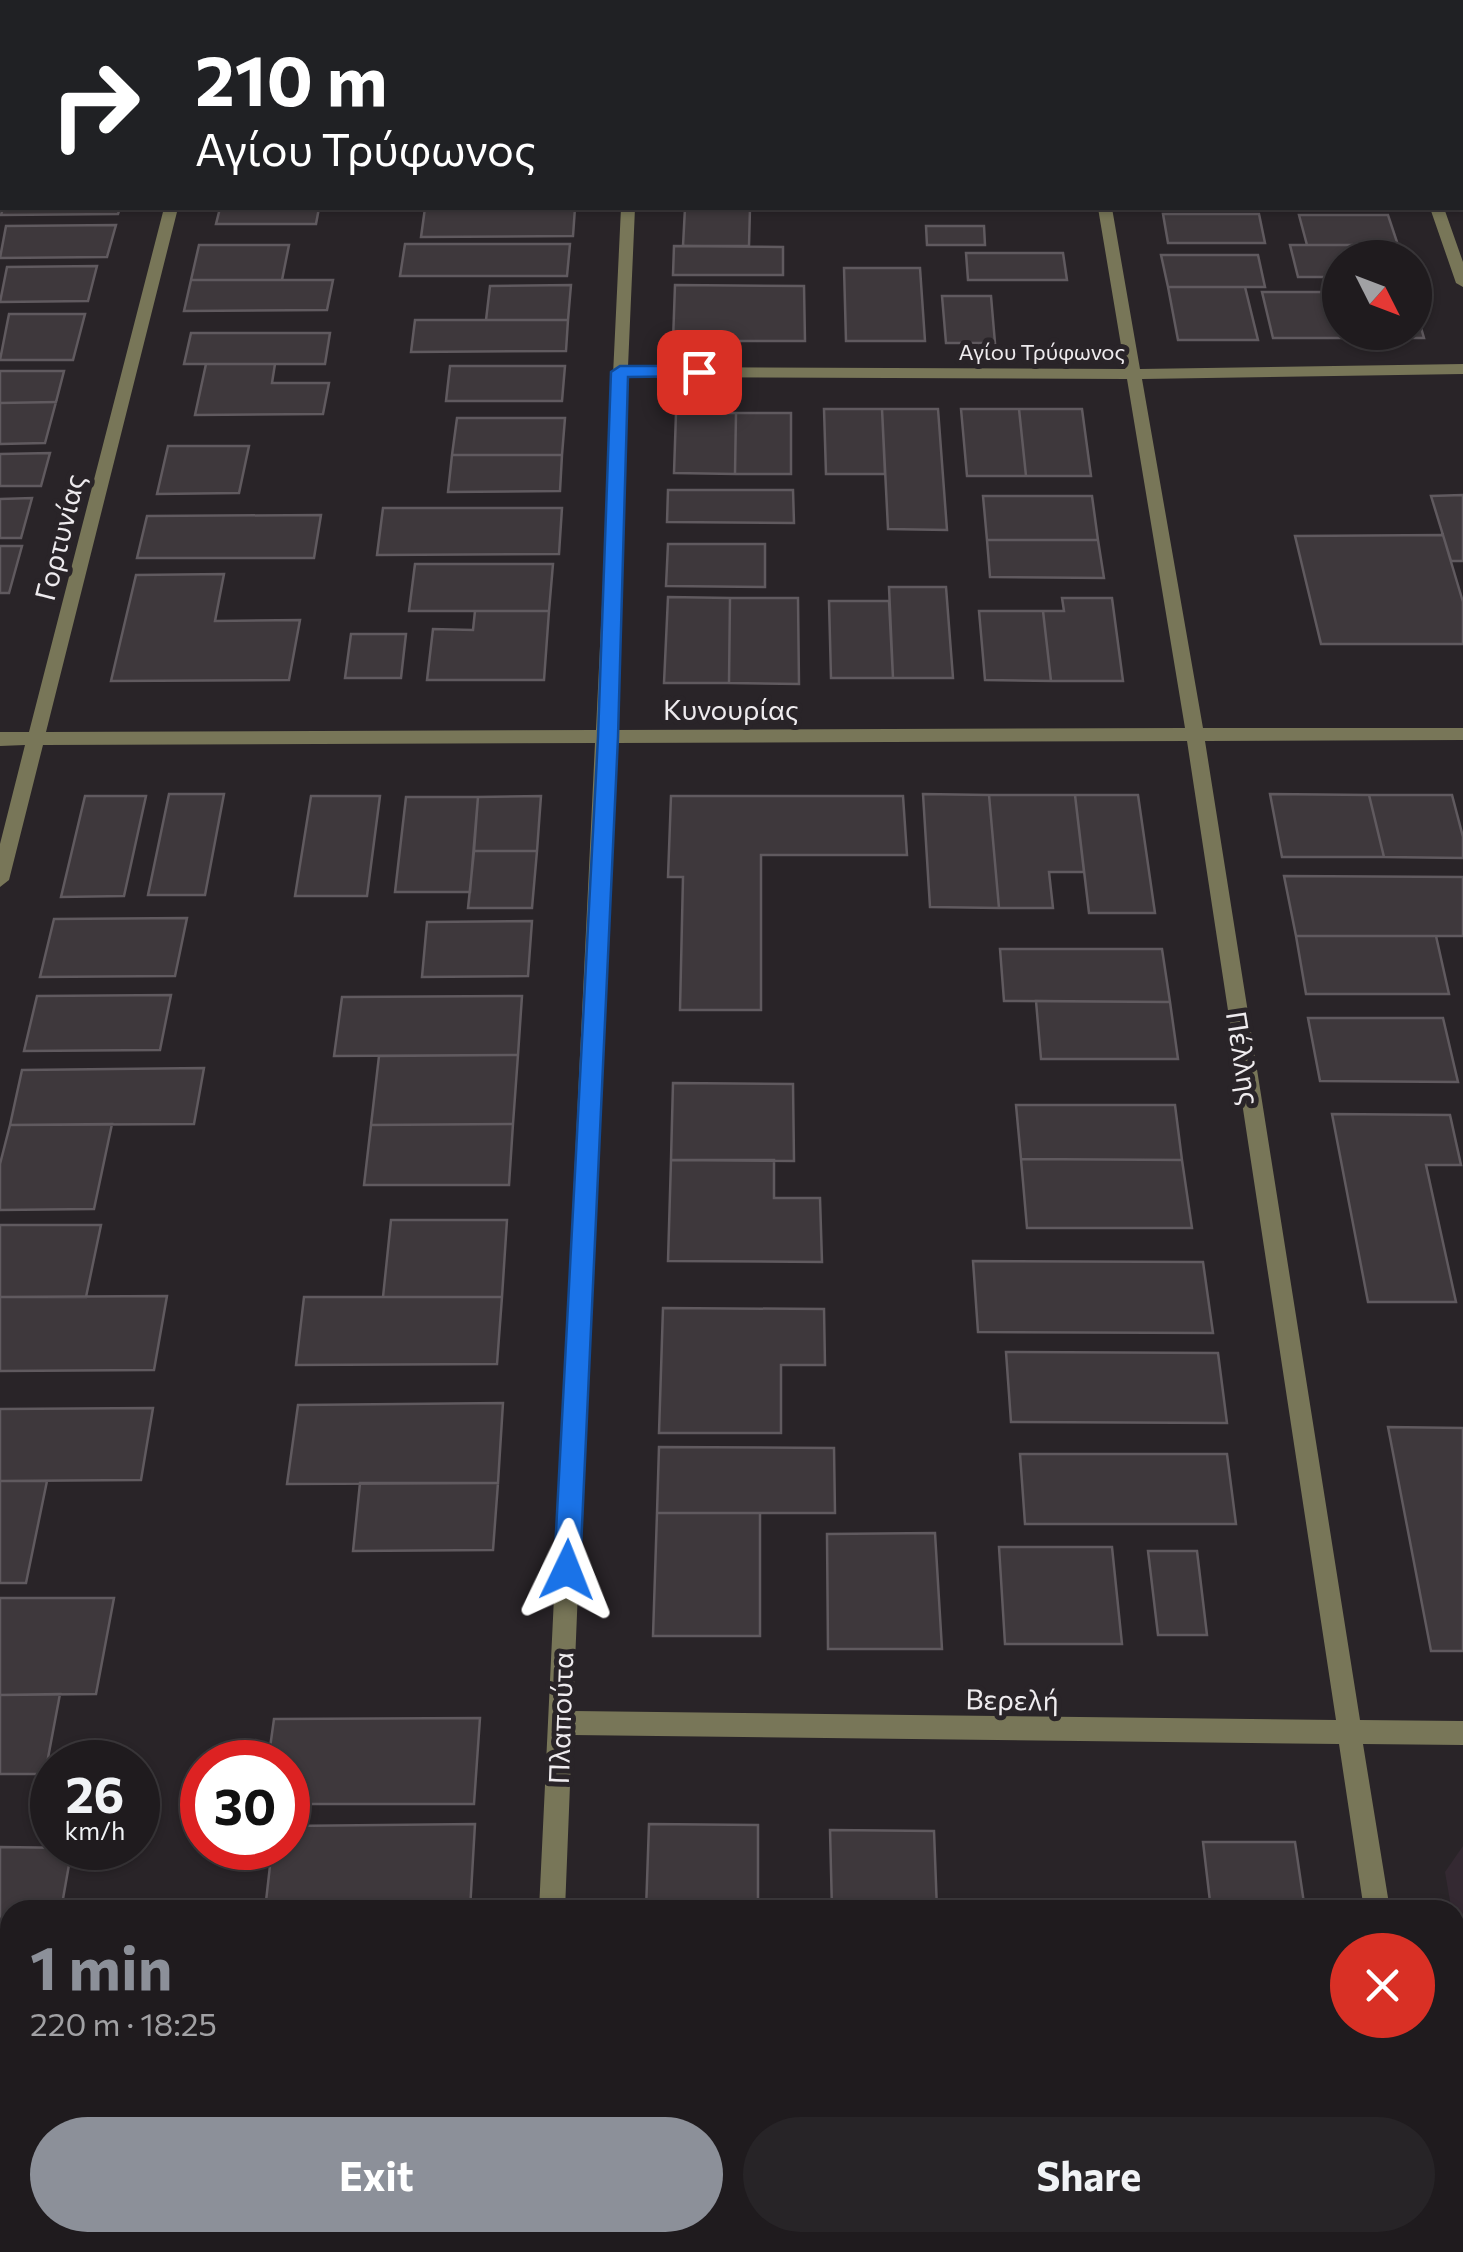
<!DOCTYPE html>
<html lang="en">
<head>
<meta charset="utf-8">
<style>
	:root { --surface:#1f1b1e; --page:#272427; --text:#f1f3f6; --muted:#a1a1a4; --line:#3c393c; --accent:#8c9099 }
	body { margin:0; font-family:Commissioner,sans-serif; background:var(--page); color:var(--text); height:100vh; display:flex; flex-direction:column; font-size:38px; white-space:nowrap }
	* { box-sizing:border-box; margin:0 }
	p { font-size:32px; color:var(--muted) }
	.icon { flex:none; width:55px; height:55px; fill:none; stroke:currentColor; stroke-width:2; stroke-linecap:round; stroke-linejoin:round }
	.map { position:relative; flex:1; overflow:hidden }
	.sheet { position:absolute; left:0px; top:1900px; width:1465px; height:352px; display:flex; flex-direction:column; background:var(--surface); border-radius:30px 30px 0 0; box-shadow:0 2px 8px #0004,0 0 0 2px var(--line) }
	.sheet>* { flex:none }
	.guide { position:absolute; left:0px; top:0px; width:1465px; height:210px; box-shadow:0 2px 8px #0004,0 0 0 2px var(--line); background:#202124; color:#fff; overflow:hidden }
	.needle { width:65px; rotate:132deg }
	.controls { position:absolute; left:1322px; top:240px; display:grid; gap:20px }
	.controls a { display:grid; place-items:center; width:110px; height:110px; border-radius:50%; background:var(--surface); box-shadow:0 2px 8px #0004,0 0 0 2px var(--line); font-size:50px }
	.speed { position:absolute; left:30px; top:1740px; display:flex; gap:20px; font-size:50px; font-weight:700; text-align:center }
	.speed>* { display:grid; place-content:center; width:130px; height:130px; border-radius:50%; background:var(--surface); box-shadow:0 2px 8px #0004,0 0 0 2px var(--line); line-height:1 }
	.speed small { font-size:25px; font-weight:400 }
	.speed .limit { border:15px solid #d22; background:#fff; color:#111 }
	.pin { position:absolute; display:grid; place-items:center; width:85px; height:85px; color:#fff; margin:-42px; border-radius:20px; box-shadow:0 5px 15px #0006 }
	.me { position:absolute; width:110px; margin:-55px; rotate:2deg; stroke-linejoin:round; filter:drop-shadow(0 0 8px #0008) }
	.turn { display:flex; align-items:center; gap:35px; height:210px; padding:0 30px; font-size:45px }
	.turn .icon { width:130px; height:130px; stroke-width:2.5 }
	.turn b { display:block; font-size:70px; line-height:85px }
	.round { display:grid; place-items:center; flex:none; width:105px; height:105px; border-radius:52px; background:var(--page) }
	.overview { display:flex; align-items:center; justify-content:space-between; height:170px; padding:0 30px }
	h1 { font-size:60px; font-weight:700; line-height:75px; color:var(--accent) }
	.button { display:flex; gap:20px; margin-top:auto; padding:20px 30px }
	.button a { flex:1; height:115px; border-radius:60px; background:var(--accent); color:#fff; font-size:40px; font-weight:700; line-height:115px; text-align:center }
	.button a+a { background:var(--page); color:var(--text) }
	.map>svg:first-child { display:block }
</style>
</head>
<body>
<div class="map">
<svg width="1463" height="2252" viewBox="0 0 1463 2252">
	<rect width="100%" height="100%" fill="#292428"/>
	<path fill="#342932" d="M1463,1846V1976L1445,1872Z"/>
	<path fill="#3e383c" stroke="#605a5f" stroke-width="2.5" d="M72,0H174L71,2Z
		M272,0H397L271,2Z
		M493,0H588L493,2Z
		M678,0H790V2H678Z
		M903,0H1025V2H903Z
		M3,208H120L118,214L1,215Z
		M220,208H319L316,224H216Z
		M425,208H575L573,236L421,237Z
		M685,208H750L749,246H683Z
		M1163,214H1259L1265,243H1168Z
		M1299,215H1388L1398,245H1307Z
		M116,225L107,257L0,258L6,226Z
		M926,226H984L985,245H927Z
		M405,244H570L567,276H400Z
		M199,245H289L282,280H191Z
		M1290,245H1398L1401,258H1340V277H1298Z
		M674,246L783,247V275H673Z
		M966,253H1063L1067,280H968Z
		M1161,255H1258L1265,287H1168Z
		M97,266L88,301L0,302L7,267Z
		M844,268H920L925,341H846Z
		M191,280H333L327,310L184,311Z
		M571,285L568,320H486L490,286Z
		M675,285L804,286L805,341H673Z
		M1168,287H1245L1258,340H1178Z
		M1262,292H1332L1344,338H1273Z
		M942,296H991L995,343H946Z
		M1415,307L1424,338H1344L1343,332H1415Z
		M9,314H85L73,360H0Z
		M415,320H568L566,351L411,352Z
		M191,333H330L325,364H184Z
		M206,364H275L272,383H329L323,414L195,415Z
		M450,366H565L562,401H446Z
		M0,371H64L56,402L0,403Z
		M56,402L45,443L0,444V403Z
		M824,409H882L885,474H826Z
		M882,409H938L947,530L888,529Z
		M961,409H1019L1026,476H967Z
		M1019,409H1082L1091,476H1026Z
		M676,413H736L735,474L674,473Z
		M736,413H791V474H735Z
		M457,418H565L562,455H452Z
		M168,446H249L239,493L157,494Z
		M50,453L41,486H0V454Z
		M452,455H562L560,491L448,492Z
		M668,490H793L794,523L667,522Z
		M1463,495V561H1451L1431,496Z
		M983,496H1092L1098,540H987Z
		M32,498L21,538H0V499Z
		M383,508H562L559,554L377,555Z
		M321,515L314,558H137L147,516Z
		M1443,535L1463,602V644H1321L1295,536Z
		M987,540H1098L1104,578L990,577Z
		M668,544H765V587L666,586Z
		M0,546H22L9,593H0Z
		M415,564H553L549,611H409Z
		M224,574L215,621L300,620L289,680L111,681L136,575Z
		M889,587H946L953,678H893Z
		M668,597L730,598L729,683H664Z
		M730,598H798L799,684L729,683Z
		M1062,598H1112L1123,681H1051L1043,611H1064Z
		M829,601H889L893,678H831Z
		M475,611H549L544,680H427L433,629L473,630Z
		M979,611H1043L1051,681L985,680Z
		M351,634H406L401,678H345Z
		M169,794H224L205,895H148Z
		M923,794L989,795L999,908L930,907Z
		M1270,794L1369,795L1384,857H1282Z
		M989,795H1075L1084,872H1049L1053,908H999Z
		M1075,795H1138L1155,913H1089Z
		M1369,795H1452L1463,837V858L1384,857Z
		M85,796H146L124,896L61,897Z
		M311,796H380L367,896H295Z
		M541,796L537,851H474L478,797Z
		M671,796H903L907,855H761V1010H680L683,877H668Z
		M406,797H478L470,892H395Z
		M474,851H537L532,908H468Z
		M1284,876L1463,877V936H1296Z
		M187,918L175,976L40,977L54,919Z
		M532,921L528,976L422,977L427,922Z
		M1296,936H1436L1449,994H1306Z
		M1000,949H1162L1170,1002L1004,1001Z
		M171,995L160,1050L24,1051L37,996Z
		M522,996L518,1055L334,1056L342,997Z
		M1036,1001L1170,1002L1178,1059H1041Z
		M1308,1018H1443L1458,1082L1320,1081Z
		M518,1055L513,1124L371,1125L379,1056Z
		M204,1068L194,1124L10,1125L22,1070Z
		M673,1083L793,1084L794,1161L671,1160Z
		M1016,1105H1175L1182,1160L1021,1159Z
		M1332,1114L1450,1115L1461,1165H1426L1456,1302H1368Z
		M112,1124L94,1209L0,1210V1164L10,1125Z
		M513,1124L509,1185H364L371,1125Z
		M1021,1159L1182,1160L1192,1228H1027Z
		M671,1160H774V1198H820L822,1262L668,1261Z
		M391,1220H507L502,1297H383Z
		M0,1225H101L86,1297H0Z
		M973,1261L1203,1262L1213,1333L978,1332Z
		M167,1296L154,1370L0,1371V1297Z
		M304,1297H502L497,1364L296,1365Z
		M663,1308L824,1309L825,1365H781V1433H659Z
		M1006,1352L1218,1353L1227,1423L1011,1422Z
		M503,1403L498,1483L287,1484L298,1405Z
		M153,1408L141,1480L0,1481V1409Z
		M1388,1427L1463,1428V1651H1431Z
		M659,1447L834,1448L835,1513H657Z
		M1020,1454H1227L1236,1524H1025Z
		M0,1481H47L26,1583H0Z
		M360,1483H498L493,1550L353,1551Z
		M657,1513H760V1636H653Z
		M935,1533L942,1649H828L827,1534Z
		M999,1547H1112L1122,1644H1005Z
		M1148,1551H1197L1207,1635H1158Z
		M0,1598H114L96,1694L0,1695Z
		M60,1694L45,1774H0V1695Z
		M480,1718L474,1804H288V1762H268L274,1719Z
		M475,1824L470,1910H265L272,1848H288V1826Z
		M649,1824L758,1825V1910H646Z
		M830,1830L934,1831L937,1910H832Z
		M1203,1842H1295L1305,1910H1211Z
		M0,1847L72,1848L61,1910H10V1933H0Z
		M0,1933H10V2024H0Z
		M0,2089H10V2198L0,2252Z
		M135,2242H446L445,2252H134Z
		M667,2242H885V2252H667Z
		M1061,2242H1249L1251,2252H1061Z"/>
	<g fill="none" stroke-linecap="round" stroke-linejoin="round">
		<path fill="#787658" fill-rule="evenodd" d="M632,0H644V2H632Z
			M1064,0H1076L1077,2H1065Z
			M1361,0H1373L1374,2H1362Z
			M1462,85H1463V93H1462Z
			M164,208H178L46,732L596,730L621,208H635L628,367L1125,369L1098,208H1112L1140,369L1463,364V374L1142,379L1203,728H1463V740L1205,741L1360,1720L1463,1721V1745L1363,1744L1390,1910H1364L1339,1744L572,1735L565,1910H539L595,743L43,745L9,880L0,887V844L25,745L0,746V732H29ZM628,377L1127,379L1185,728L613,730ZM1187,741L1336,1720L573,1711L613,743Z
			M1430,208H1444L1463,262V287L1456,283Z
			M525,2242H553L552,2252H524Z
			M1419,2242H1447L1449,2252H1421Z"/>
	</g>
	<path fill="#1a73e8" stroke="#114b97" stroke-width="2.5" d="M699,366L707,372L705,376L628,377L618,737L580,1570L576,1579L567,1582L558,1579L554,1570L598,737L611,372L620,366Z"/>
	<g text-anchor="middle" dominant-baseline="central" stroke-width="10" stroke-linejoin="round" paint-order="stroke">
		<g font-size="22" fill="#eeebee" stroke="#292428">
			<text x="1042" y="351">Αγίου Τρύφωνος</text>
		</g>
		<g font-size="28" fill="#eeebee" stroke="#292428">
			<text transform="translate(59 537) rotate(-76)">Γορτυνίας</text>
			<text x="731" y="709">Κυνουρίας</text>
			<text transform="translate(1244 1058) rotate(81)">Πέλλης</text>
			<text transform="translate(1012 1699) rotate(1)">Βερελή</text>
			<text transform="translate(560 1718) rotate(-88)">Πλαπούτα</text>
		</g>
	</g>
</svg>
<div class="controls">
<a><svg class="needle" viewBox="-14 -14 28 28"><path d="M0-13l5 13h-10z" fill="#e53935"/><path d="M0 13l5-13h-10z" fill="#a1a1a4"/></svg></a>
</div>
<div class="speed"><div>26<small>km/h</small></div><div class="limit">30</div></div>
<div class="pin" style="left:699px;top:372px;background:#d93025"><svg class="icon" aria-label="arrive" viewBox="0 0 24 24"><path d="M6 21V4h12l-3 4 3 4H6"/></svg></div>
<svg class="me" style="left:567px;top:1570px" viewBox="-20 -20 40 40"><path d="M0-17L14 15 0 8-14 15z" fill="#1a73e8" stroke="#fff" stroke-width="4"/></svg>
<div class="guide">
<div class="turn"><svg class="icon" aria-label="right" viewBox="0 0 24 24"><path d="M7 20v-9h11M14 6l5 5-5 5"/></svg><div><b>210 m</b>Αγίου Τρύφωνος</div></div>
</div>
<section class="sheet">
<div class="overview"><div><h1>1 min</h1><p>220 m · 18:25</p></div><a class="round" style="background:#d93025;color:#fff"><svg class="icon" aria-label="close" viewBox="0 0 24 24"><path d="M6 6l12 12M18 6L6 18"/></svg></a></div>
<div class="button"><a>Exit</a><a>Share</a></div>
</section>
</div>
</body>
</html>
